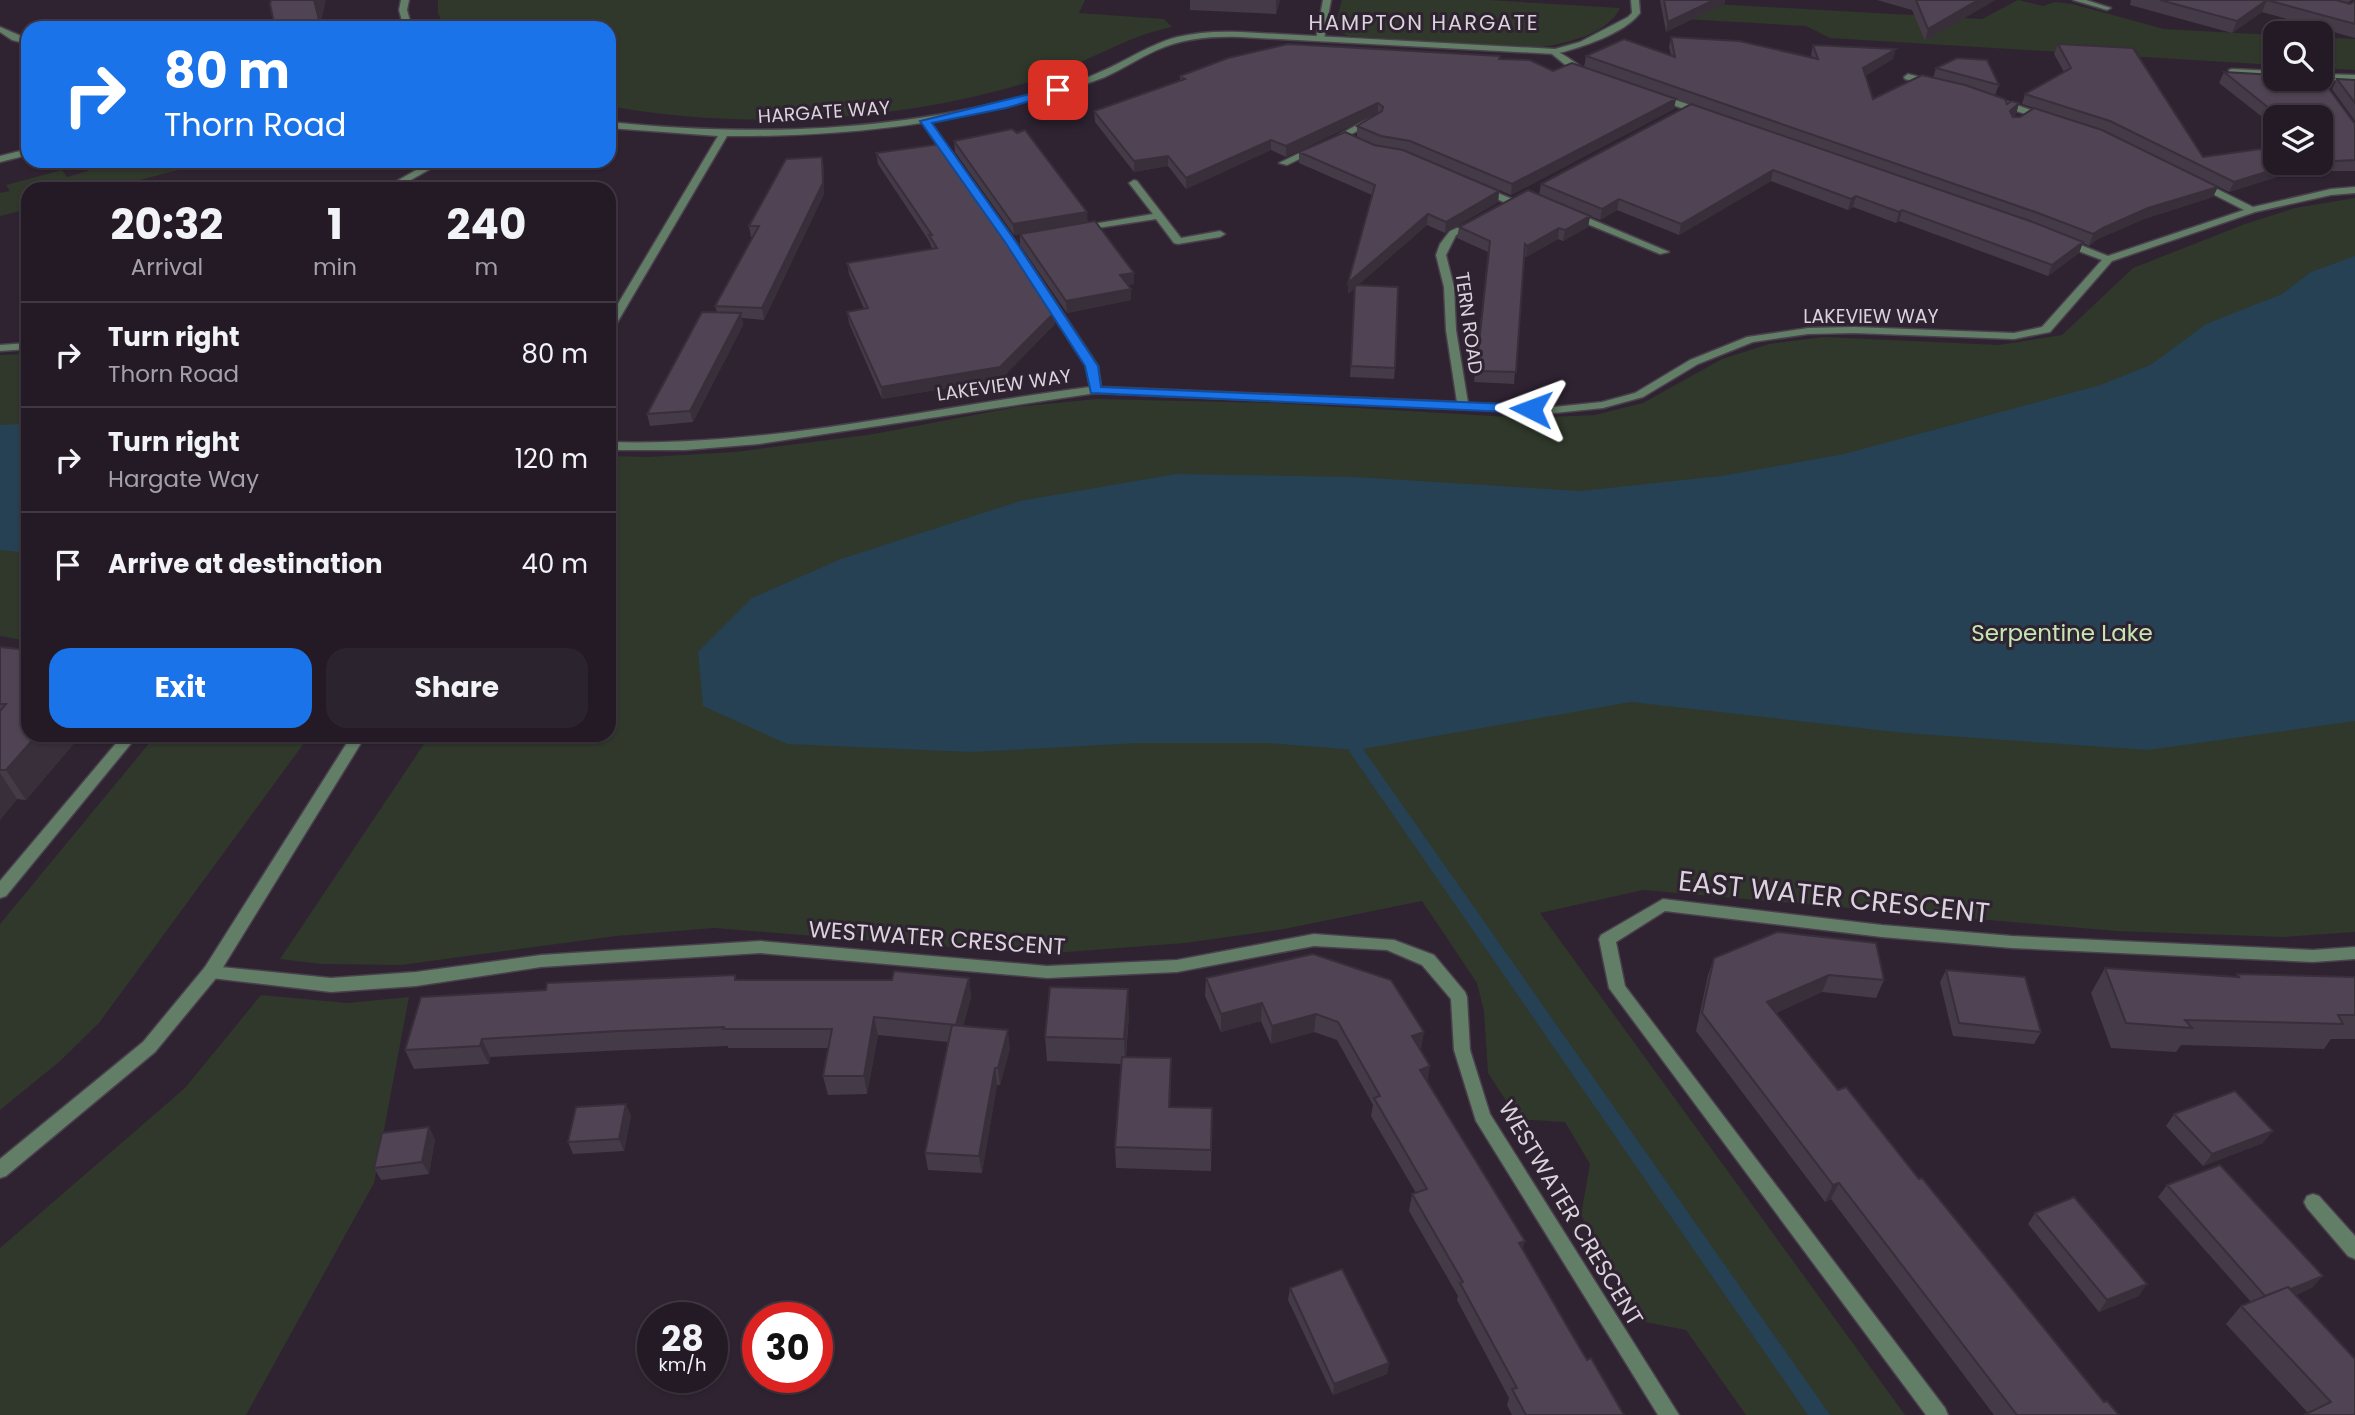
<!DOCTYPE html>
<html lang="en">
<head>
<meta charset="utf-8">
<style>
	:root { --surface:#231a25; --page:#2b232d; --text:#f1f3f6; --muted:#a3a1a7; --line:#403842; --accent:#1a73e8 }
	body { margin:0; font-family:Poppins,sans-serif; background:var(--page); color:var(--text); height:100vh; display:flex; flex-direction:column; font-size:26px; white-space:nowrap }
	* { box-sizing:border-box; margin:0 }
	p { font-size:23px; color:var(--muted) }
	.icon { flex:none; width:38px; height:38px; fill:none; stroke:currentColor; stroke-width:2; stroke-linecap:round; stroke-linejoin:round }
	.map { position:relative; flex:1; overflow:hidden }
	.drawer { position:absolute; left:21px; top:182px; width:595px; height:560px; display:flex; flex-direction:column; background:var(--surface); border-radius:21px; box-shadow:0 2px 5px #0004,0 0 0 2px var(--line) }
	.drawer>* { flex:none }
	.banner { position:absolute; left:21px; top:21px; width:595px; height:147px; border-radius:21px; box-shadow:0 2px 5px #0004,0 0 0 2px var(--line); background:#1a73e8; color:#fff; overflow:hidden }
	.controls { position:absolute; left:2263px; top:21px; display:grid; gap:14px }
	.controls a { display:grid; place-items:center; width:70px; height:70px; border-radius:14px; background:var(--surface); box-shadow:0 2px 5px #0004,0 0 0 2px var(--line); font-size:35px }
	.speed { position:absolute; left:637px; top:1302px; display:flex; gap:14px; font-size:35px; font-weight:700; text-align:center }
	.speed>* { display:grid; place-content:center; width:91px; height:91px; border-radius:50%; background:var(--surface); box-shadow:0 2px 5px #0004,0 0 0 2px var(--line); line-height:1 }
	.speed small { font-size:18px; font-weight:400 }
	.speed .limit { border:10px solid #d22; background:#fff; color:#111 }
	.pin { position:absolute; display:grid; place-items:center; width:60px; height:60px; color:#fff; margin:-30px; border-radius:14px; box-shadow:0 4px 10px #0006 }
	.me { position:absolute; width:77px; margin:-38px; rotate:273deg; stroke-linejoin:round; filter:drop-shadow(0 0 5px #0008) }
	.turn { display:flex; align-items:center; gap:24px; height:147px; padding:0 28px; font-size:32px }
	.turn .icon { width:91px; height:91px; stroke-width:2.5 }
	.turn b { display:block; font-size:49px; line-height:60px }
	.eta { display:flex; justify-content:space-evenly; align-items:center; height:119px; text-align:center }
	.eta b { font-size:42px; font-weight:700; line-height:49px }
	.primary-button { display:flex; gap:14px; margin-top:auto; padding:14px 28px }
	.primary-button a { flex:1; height:80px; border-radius:21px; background:var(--accent); color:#fff; font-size:28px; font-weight:700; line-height:80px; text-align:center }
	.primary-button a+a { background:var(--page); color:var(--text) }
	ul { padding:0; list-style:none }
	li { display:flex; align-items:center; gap:21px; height:105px; padding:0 28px; border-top:2px solid var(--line) }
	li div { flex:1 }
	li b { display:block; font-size:26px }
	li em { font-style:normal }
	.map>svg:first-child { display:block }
</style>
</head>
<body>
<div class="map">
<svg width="2355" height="1415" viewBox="0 0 2355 1415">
	<rect width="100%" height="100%" fill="#2f2331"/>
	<path fill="#2f382a" d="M438,0H1085L1079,13L1164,19L1172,27C1126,36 1085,64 1039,79C903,122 749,131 609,106V28H444L438,13Z
		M1342,0H1489L1620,8C1608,35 1563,44 1536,48L1348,36L1334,29Z
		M2018,0L2043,6L2055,2L2072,4L2164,29L2275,35V65L1830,38L1806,26L1665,18L1662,1L1982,19Z
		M2321,37L2355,39V70L2321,68Z
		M103,161H213L105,189H28V209L0,216V193L10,191L6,185L62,170L67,177L88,171L85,165Z
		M2355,198V932L2283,937L2116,931L1643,890L1540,913L1905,1415H1746L1686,1330L1645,1322L1581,1215L1590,1164L1565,1122L1518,1119L1488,1073L1484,1011L1477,983L1422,901L1284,929L1185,943L1041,954L714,928L616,936L401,965L321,964L280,959L430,735H609V456L648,457L735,452L874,434L1016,407L1097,399L1273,403L1527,418L1595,415L1643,403L1722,359L1769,344L1824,337L1999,345L2062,335L2133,268L2245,224L2295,208Z
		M28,354V641L0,636V355Z
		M156,735H310L99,1023L59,1062L0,1110V924Z
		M261,995L348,1003L409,997L374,1183L246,1415H0V1248L185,1088Z"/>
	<path fill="#254153" d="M2355,256V721L2148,750L1905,733L1631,702L1356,750L1266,743H1139L972,752L787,744L703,706L698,652L752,598L841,559L1020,501L1176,474L1355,477L1581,491L1721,476L1844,454L2101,385L2152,364L2206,324L2282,294L2311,272Z
		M23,424L28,426V553L0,550V425Z"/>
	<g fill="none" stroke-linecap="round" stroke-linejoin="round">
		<path fill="#254153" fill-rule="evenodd" d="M1356,745L1361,746L1830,1415H1808L1351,754L1349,750L1351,746Z"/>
		<defs>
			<path id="minor" d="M1323,0H1331L1324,39L1320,41L1316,39Z
				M2073,0H2086L2111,8L2107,10Z
				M0,27L28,39V44L12,40L0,32Z
				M1552,50C1561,51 1581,67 1590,73L1586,76L1574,72L1552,54Z
				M2232,69L2275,71V77L2229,74V70Z
				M1908,74L1936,81L1937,83L1933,86L1905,79L1904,77Z
				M2320,74L2355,75V81L2317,79H2320Z
				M1658,94L1705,110L1706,112L1699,114L1655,99L1654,97Z
				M1999,99L2046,115L2047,117L2040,119L1996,104L1995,102Z
				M1371,117L1378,119L1336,143L1328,141Z
				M922,119H928L1015,241L1098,366L1101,387L1457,402L1446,330L1444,287L1436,255L1440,244L1450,231L1475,220L1478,221V225L1456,235L1446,255L1454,287L1456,330L1468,403L1554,407L1602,402L1635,393L1690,360L1747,337L1808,328L1854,327L2014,333L2042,327L2102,260L2060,244V240H2068L2108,256L2244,210L2197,186V182H2203L2253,207L2331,189L2355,187V193L2331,195L2255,212L2112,261L2050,332L2014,339L1854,333L1808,334L1753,342L1698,364L1643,397L1603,408L1554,413L1096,393L759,444L685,450H609V442C771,447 930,407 1090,387L1086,366L1005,242L921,121Z
				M1312,147L1320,149L1287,165L1279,163Z
				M28,149V155L0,162V156Z
				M432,161H444L395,189H383Z
				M1134,180L1137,181L1181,238L1220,231L1225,234L1220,237L1178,244L1174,243L1156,219L1078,231V227L1081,226L1153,214L1129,183Z
				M1483,187L1517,201L1519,203L1511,205L1480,192V188Z
				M1568,212H1574L1669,252L1660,254L1568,216Z
				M28,343V349L0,351V345Z
				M123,735H138L6,896L0,898V881Z
				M1663,899L1882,925L2012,936L2313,950L2355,947V959L2313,962L2012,948L1882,937L1665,911L1616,942L1625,986L1945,1408L1948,1415H1926L1609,988L1599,939L1601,935Z
				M1314,934L1394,940L1434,955L1465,992L1467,997L1470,1050L1490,1114L1679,1415H1658L1476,1121L1454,1050L1451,999L1422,965L1387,950L1314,946L1177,972L1047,978L760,953L541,967L416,986L331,992L211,978L205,977L203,972L205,967L211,966L331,978L416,972L541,955L760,941L1047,966L1177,960Z
				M2313,1194L2319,1196L2355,1236V1259L2348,1256L2307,1208L2304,1202L2307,1196Z"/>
			<path id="tertiary" d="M401,0H409L407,10L412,28H404L399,10Z
				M1631,0H1639L1640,13C1624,34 1580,48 1555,54L1241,37C1212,36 1184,38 1157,50C1139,58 1123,69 1105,77C1087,84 1068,90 1049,95C944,126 836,137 727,136L614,328L609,331V319L718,136L609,128V122C755,137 898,132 1040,92C1060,87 1081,81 1100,72C1126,61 1150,44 1177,37C1198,32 1219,31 1241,32L1555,49L1580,42L1628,17L1632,13Z
				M352,735H366L217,977L155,1052L6,1176L0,1178V1159L143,1042L205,967Z"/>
		</defs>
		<use href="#minor" stroke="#4a3f4c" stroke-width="3"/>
		<use href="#tertiary" stroke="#4a3f4c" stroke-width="3"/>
		<use href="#minor" fill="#627e67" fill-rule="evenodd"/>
		<use href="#tertiary" fill="#627e67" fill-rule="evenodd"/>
	</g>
	<path fill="#453a47" d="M1190,0H1280L1276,14L1190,10Z
		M1660,0H1725V3L1666,32Z
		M1877,0H1995L1925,41L1912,10Z
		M2131,0H2352L2347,3L2350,4L2355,1V38L2262,12L2232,33L2130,5Z
		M1671,37L1812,58L1811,55L1813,45L1893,59L1865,76L1873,99L1933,78L1936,68L1999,85L1995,95L2007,104L2019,103L2016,114L2013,117H2020L2034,108L2022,104L2025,94L2064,72L2054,54L2058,44L2203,157L2285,166L2280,176L2229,192L2106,132L2213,197L2144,219L2098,239L2089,246L2083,243L2079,253L2048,276L1899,221L1896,223L1853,207L1848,210L1771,181L1679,235L1617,210L1600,220L1539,195L1541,184L1808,145L1584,67L1586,56L1671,55L1669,47Z
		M1499,59L1553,71L1674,109L1511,195L1406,151L1499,191L1498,202L1445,233L1427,225L1358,285L1395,368L1394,379L1350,377L1355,288L1348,294V283L1372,195L1299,163V152L1378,146L1357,137V126L1378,113L1286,157L1271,150L1186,189L1168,166L1134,172L1095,122L1094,111L1180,80V76Z
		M2224,72L2355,124V171H2330L2319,163H2320V117H2275V127L2219,83Z
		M2337,79L2355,80V121L2332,89Z
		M954,141L1088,222L1134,284L1128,285L1131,289V300L1067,313L1020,245V234L1014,235L955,152Z
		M876,153L1055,324L1001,379L882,399L849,323L847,312L864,309L849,274L847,263L932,249L929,241L878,164Z
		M824,167V194L764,320L742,318L743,325L693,422L650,426L647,414L717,312L715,306L754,237H751L749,226Z
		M1590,216L1588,227L1563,241L1558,239L1526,257L1524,256L1514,384L1474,382L1488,252L1457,238L1459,227Z
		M0,647L28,735H81L26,800L17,799L0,820Z
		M1714,958L1884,980L1876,998L1822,992L1776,1013L1838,1090L1919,1179L2104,1402L2119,1415H1994L1831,1199L1825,1202L1696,1031L1708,975Z
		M2105,968L2236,977L2237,974L2355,977V1039H2331L2324,1049L2181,1045L2176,1052L2111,1048L2091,993Z
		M1946,970L2041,1032L2034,1044L1953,1036L1940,982Z
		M735,975L737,980H892L969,978L971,997L963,1026L1010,1048L1000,1085H997L982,1173L928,1170L925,1153L948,1042L878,1035L867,1094L828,1095L823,1076L829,1048H728V1046L625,1050L490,1057L489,1064L414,1069L405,1050L546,990Z
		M1206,978L1421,1050L1428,1083L1525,1241L1522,1250L1587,1360L1624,1415H1512L1507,1405L1509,1398L1457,1300L1458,1296L1409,1211L1412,1194L1416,1193L1371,1116L1373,1105L1337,1040L1314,1032L1271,1044L1261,1021L1221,1032L1205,996Z
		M1129,1014L1126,1057L1171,1079L1170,1107L1212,1108L1211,1171L1116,1168L1115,1147L1122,1064L1047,1061L1045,1037Z
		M626,1104L631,1116L624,1151L573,1154L568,1142Z
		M2174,1114L2263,1143L2203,1166L2166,1126Z
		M435,1139L429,1174L381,1180L374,1168Z
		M2167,1185L2313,1287L2296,1295L2355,1415L2308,1413L2226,1324L2241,1306L2251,1302L2158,1197Z
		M2035,1213L2139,1296L2099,1312L2028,1224Z
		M1290,1288L1389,1363L1387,1374L1333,1395L1288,1300Z"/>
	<path fill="#382f3a" d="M314,0H326L321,22L323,28H321Z
		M1276,0H1280L1276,14Z
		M1714,0H1725V3L1666,32L1668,22Z
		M1978,0H1995L1925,41L1928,29Z
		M2267,0L2262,12L2232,33L2237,21Z
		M1896,49L1893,59L1860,79L1863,68Z
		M1676,99L1674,109L1511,195L1512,184Z
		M1378,103V113L1286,157V146Z
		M2019,103L2016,114L2006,121L2010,111Z
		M1271,140V150L1186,189V178Z
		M1168,156V166L1134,172V161Z
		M822,157L824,167V194L764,320L762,308Z
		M2285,166L2280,176L2229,192L2234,182Z
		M1773,170L1771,181L1679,235L1681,224Z
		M2218,187L2213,197L2144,219L2098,239L2089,246L2093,234L2103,228L2148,208Z
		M1499,191L1498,202L1445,233L1446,222Z
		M1856,196L1853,207L1848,210L1851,199Z
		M1619,199L1617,210L1600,220L1602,209Z
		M1902,210L1899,221L1896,223L1899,212Z
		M1087,212L1088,223L1014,235L1013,224Z
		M1428,214L1427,225L1348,294V283Z
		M1590,216L1588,227L1563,241L1565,230Z
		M1559,228L1558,239L1526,257L1527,246Z
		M2083,242L2079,253L2048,276L2052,265Z
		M1134,273V284L1120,287V275Z
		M1131,289V300L1067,313L1066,301Z
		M1055,312V324L1001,379L882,399L881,387Z
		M741,313L743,325L693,422L690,411Z
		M37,735H81L26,800L6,770Z
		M0,773L17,799L0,820Z
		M1829,975L1822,992L1761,1019L1767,1002Z
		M969,978L971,997L959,1043L956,1025Z
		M1128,989L1129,1014L1125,1064L1124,1039Z
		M1262,1003L1261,1021L1221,1032V1014Z
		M1316,1014L1314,1032L1271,1044L1272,1026Z
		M874,1017L878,1035L867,1094L864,1076Z
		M1008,1030L1010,1048L1000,1085L998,1068Z
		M1424,1032L1421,1050L1412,1036Z
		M482,1039L490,1057L489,1064L480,1046Z
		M1171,1058V1079L1169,1127V1107Z
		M1430,1066L1427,1084L1420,1070Z
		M995,1068L997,1085L982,1173L979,1156Z
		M626,1104L631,1116L624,1151L619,1139Z
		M429,1127L435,1139L429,1174L422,1162Z
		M2273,1131L2263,1143L2203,1166L2212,1154Z
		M1839,1183L1831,1199L1825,1202L1833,1185Z
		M1525,1241L1520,1258L1519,1243Z
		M2323,1276L2313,1287L2258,1311L2268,1299Z
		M2147,1284L2139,1296L2099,1312L2107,1300Z
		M1389,1363L1387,1374L1333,1395L1334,1384Z"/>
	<path fill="#504353" stroke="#382f3a" stroke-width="2" d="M271,0H314L321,28H275L270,4Z
		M1664,0H1714L1668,22Z
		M1916,0H1978L1928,29Z
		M2160,0H2336L2350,4L2355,1V24L2267,0L2237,21Z
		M1671,37L1739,41L1818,59L1813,45L1896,49L1863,68L1873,99L1922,75L1965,85L2005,99L2007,104L2012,101L2019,103L2010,111L2013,117H2020L2034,108L2102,130L2218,187L2148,208L2103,228L2093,234L2038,213L1586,56L1624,39L1675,57Z
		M1288,44L1500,56L1499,59L1530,60L1553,71L1572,63L1676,99L1512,184L1410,141L1381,136L1357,126L1382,111L1383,107L1378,103L1286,146L1271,140L1186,178L1168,156L1134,161L1094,111L1185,79L1180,76L1228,58Z
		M2058,44L2133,48L2203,157L2275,147V163H2284L2285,166L2234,182L2110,121L2025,94L2071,68Z
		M1957,58L1987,60L1999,85L1936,68Z
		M2224,72L2275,75V79H2320L2321,78L2355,124V160L2335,161L2320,149V117H2280Z
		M2337,79L2355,80V103Z
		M1691,104L2030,221L2083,242L2052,265L1902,210L1899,212L1856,196L1851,199L1773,170L1681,224L1619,199L1602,209L1541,184Z
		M1012,129L1017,133L1025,130L1087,212L1013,224L954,141Z
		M1345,132L1374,145L1403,150L1499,191L1446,222L1428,214L1348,283L1375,185L1299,152Z
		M940,144L1055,312L1000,367L881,387L847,312L868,308L847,263L937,248L929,235H932L876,153Z
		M822,157L823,183L762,308L715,306L759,226H749L786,159Z
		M1528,190L1590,216L1565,230L1559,228L1527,246L1525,244L1516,372L1476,371L1490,241L1459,227Z
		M1095,221L1134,273L1120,275L1131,289L1066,301L1020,234Z
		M1355,285L1398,287L1395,368L1351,366Z
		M702,312L741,313L690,411L647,414Z
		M0,647L28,650V735H37L6,770H0V711L6,704H0Z
		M1777,932L1876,943L1884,980L1829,975L1767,1002L1838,1090L1846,1087L1919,1179L1922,1178L2104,1402L2107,1401L2119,1415H2017L1839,1183L1833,1185L1702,1013L1714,958Z
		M1313,954L1391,980L1424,1032L1412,1036L1430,1066L1420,1070L1525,1241L1519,1243L1571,1333L1587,1360L1591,1358L1624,1415H1526L1512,1389L1517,1388L1460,1283L1463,1282L1412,1194L1427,1189L1374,1098L1380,1096L1338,1022L1316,1014L1272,1026L1262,1003L1221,1014L1206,978Z
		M2105,968L2239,977L2237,974L2355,977V1015H2338L2343,1024L2185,1020L2192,1028L2126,1023Z
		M1946,970L2025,977L2041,1032L1959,1023Z
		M894,971L969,978L956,1025L874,1017L864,1076H823L832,1029H723L724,1027L618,1031L482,1039L480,1046L405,1050L421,997L546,990L547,983L735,975V980H892Z
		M1050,987L1128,989L1124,1039L1045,1037Z
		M952,1025L1008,1030L998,1068H995L979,1156L925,1153Z
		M1122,1057L1171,1058L1169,1107L1212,1108L1211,1150L1115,1147Z
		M2235,1091L2273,1131L2212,1154L2174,1114Z
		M626,1104L619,1139L568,1142L576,1107Z
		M429,1127L422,1162L374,1168L382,1133Z
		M2220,1165L2323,1276L2291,1289L2288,1287L2265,1296L2167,1185Z
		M2074,1197L2147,1284L2107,1300L2035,1213Z
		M1342,1269L1389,1363L1334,1384L1290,1288Z
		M2288,1287L2354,1358H2355V1415H2304L2331,1402L2241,1306Z"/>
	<path fill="#1a73e8" stroke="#114b97" stroke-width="2" d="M1058,87L1061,88V92L1006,108L932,123L1016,242L1098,366L1101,387L1531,405L1538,409L1531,413L1091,393L1085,366L1005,242L920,121Z"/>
	<g text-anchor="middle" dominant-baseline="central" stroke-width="6" stroke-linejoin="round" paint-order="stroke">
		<g font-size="19" fill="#dad2dc" stroke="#2f2331">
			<text transform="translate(824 112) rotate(-4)">HARGATE WAY</text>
			<text x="1871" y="316">LAKEVIEW WAY</text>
			<text transform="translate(1469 323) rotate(82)">TERN ROAD</text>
			<text transform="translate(1004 385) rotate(-8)">LAKEVIEW WAY</text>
		</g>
		<g font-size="21" letter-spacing="2" fill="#dad2dc" stroke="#2f2331">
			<text x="1424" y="22">HAMPTON HARGATE</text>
		</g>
		<g font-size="23" fill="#c5e5b1" stroke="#2f2331">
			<text x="2062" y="633">Serpentine Lake</text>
		</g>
		<g font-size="23" fill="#dad2dc" stroke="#2f2331">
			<text transform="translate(937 938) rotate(4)">WESTWATER CRESCENT</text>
			<text transform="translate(1571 1213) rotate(59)">WESTWATER CRESCENT</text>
		</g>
		<g font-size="28" fill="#dad2dc" stroke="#2f2331">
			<text transform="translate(1834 897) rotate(6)">EAST WATER CRESCENT</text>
		</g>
	</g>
</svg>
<div class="controls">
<a><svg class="icon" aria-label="search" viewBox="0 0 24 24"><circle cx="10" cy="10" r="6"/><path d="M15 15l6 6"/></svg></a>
<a><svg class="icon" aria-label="layers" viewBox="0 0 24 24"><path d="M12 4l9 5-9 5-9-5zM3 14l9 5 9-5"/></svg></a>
</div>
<div class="speed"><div>28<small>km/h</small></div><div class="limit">30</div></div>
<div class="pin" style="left:1058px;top:90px;background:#d93025"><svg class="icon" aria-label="arrive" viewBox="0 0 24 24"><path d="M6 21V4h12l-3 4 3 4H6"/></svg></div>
<svg class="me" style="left:1531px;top:409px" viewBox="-20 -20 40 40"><path d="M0-17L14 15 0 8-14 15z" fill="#1a73e8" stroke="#fff" stroke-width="4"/></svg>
<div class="banner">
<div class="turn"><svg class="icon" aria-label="right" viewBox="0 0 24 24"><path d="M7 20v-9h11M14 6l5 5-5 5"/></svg><div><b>80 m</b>Thorn Road</div></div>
</div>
<section class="drawer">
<div class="eta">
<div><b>20:32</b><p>Arrival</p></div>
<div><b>1</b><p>min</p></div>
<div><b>240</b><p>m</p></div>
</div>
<ul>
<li><svg class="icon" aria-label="right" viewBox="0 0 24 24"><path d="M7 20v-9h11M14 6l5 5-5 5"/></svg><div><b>Turn right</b><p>Thorn Road</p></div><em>80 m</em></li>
<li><svg class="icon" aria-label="right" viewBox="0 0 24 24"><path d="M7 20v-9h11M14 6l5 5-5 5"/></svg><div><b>Turn right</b><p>Hargate Way</p></div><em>120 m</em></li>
<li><svg class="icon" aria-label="arrive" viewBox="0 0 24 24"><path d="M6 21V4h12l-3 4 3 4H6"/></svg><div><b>Arrive at destination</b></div><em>40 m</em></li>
</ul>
<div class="primary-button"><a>Exit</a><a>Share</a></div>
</section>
</div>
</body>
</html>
